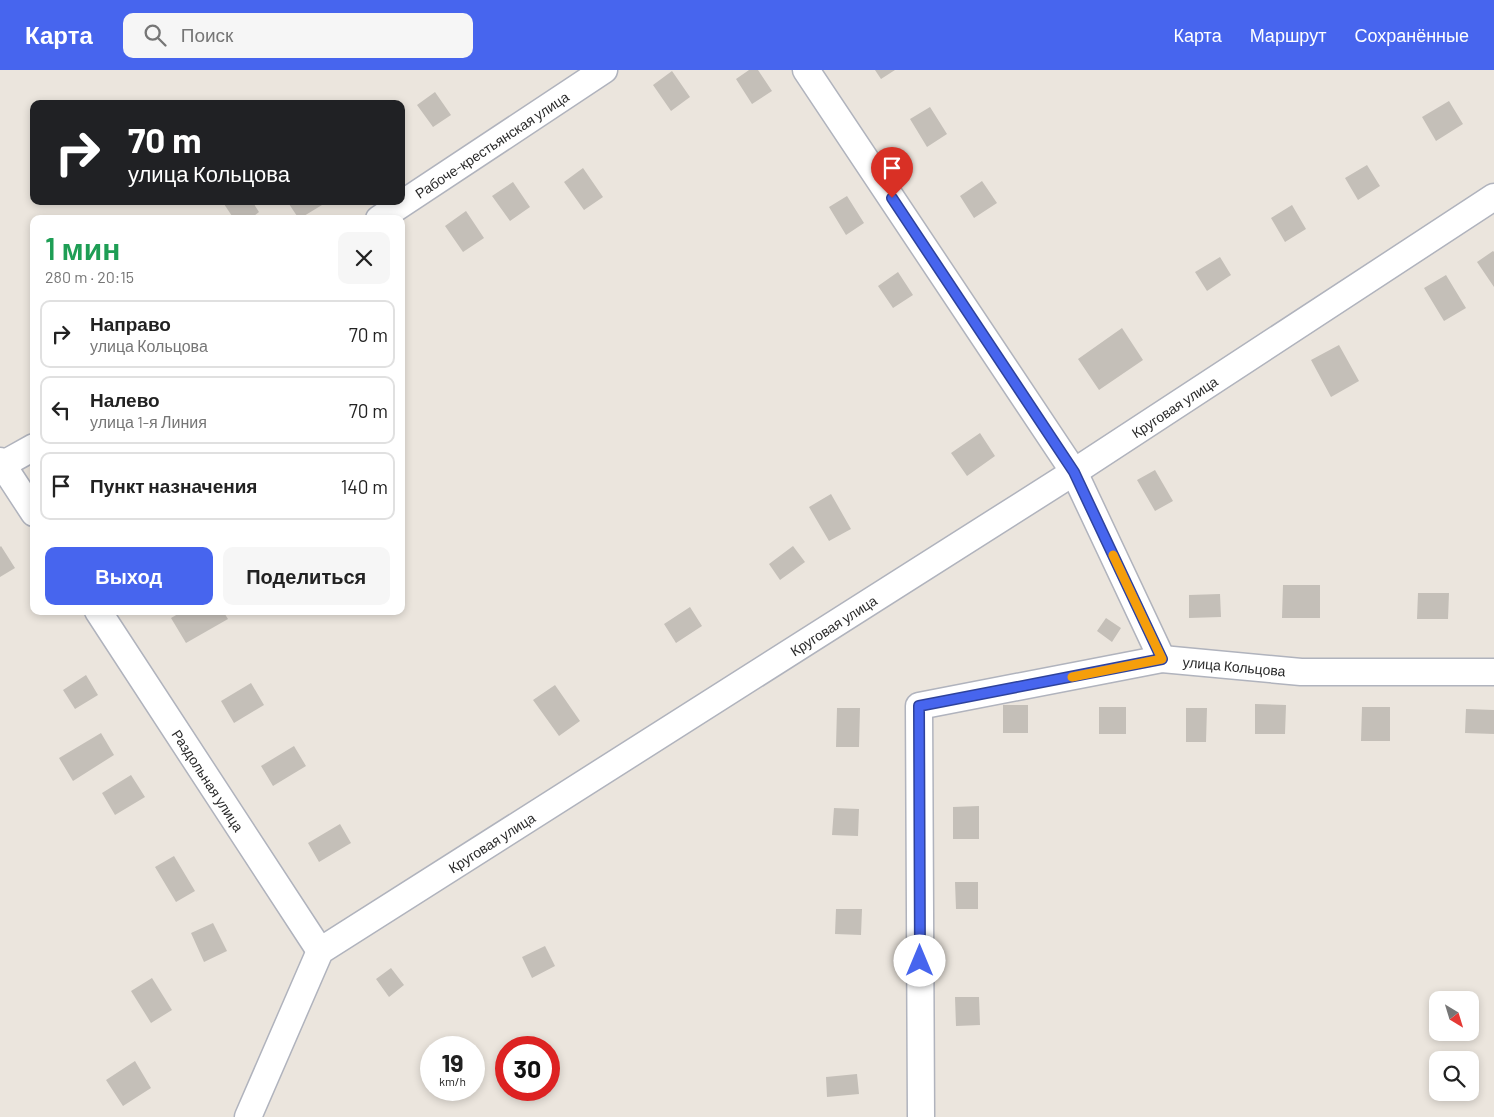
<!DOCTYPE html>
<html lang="ru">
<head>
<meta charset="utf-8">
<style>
	:root { --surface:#fff; --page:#f6f6f6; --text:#222; --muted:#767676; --line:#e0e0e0; --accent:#4765ee }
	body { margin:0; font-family:Barlow,sans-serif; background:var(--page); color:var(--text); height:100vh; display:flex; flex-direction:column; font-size:19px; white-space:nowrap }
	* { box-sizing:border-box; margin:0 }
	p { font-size:16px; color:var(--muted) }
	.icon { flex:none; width:28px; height:28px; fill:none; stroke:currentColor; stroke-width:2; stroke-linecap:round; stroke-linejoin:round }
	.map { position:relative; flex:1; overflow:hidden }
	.drawer { position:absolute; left:30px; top:145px; width:375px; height:400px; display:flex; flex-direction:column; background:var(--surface); border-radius:10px; box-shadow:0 2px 8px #0003 }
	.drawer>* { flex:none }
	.banner { position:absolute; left:30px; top:30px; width:375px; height:105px; border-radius:10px; box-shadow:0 2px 8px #0003; background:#202124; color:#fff; overflow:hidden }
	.needle { width:32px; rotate:142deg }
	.controls { position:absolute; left:1429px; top:921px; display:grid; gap:10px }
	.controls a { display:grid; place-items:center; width:50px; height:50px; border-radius:10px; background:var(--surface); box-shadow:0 2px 8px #0003; font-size:25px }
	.speed { position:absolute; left:420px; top:966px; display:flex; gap:10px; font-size:25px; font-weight:700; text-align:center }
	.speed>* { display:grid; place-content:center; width:65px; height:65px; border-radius:50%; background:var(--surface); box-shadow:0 2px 8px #0003; line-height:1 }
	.speed small { font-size:12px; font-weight:400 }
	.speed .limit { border:8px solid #d22; background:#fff; color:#111 }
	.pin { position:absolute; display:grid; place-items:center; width:42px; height:42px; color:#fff; margin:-51px -21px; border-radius:50% 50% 50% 0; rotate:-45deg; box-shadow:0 0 5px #0007 }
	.pin .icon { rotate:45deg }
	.me { position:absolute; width:55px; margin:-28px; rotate:0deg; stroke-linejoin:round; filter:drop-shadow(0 0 4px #0008) }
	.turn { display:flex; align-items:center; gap:18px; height:105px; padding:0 15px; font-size:22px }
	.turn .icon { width:65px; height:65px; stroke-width:2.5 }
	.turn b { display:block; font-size:35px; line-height:42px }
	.round { display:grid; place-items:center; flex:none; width:52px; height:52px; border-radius:10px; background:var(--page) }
	.overview { display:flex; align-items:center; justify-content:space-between; height:85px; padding:0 15px }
	h1 { font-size:30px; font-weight:600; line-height:38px; color:#1e9e55 }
	.cta { display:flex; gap:10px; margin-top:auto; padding:10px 15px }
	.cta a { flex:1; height:58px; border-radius:10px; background:var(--accent); color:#fff; font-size:20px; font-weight:600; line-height:58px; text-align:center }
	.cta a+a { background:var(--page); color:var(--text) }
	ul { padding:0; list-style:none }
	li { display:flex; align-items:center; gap:15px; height:68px; margin:0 10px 8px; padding:0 5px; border:2px solid var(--line); border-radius:10px }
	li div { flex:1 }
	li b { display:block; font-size:19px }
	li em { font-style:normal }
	header { display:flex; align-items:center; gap:30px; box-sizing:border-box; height:70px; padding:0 25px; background:var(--accent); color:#fff }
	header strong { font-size:24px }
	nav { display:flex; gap:28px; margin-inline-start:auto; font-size:18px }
	.search { width:350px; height:45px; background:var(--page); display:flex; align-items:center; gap:12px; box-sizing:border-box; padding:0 18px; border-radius:10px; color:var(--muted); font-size:19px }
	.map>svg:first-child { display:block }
</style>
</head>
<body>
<header>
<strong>Карта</strong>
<div class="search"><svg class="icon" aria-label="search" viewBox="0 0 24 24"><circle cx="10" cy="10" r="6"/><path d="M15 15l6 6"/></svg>Поиск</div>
<nav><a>Карта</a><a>Маршрут</a><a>Сохранённые</a></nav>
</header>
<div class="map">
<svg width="1494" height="1047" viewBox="0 0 1494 1047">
	<rect width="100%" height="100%" fill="#ebe5dd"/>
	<path fill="#c4bfb8" d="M749,0H758L772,21L752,34L736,9Z
		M875,0H895L881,9Z
		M672,1L690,27L671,41L653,15Z
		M435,22L451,45L433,57L417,35Z
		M1449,31L1463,54L1436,71L1422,47Z
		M930,37L947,64L927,77L910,49Z
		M1367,95L1380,116L1358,130L1345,108Z
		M583,98L603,127L584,140L564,112Z
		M982,111L997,133L974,148L960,126Z
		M513,112L530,137L510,151L492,126Z
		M847,126L864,153L846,165L829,137Z
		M222,131H252L259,142L250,149H234Z
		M287,131H319L322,135L299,149Z
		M1292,135L1306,159L1285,172L1271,148Z
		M466,141L484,168L463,182L445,156Z
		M1493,181L1494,182V217L1477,192Z
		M1220,187L1231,205L1207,221L1195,202Z
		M898,202L913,225L893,238L878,216Z
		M1446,205L1466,238L1444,251L1424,218Z
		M1122,258L1143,290L1099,320L1078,289Z
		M1339,275L1359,311L1331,327L1311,290Z
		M980,363L995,386L967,406L951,383Z
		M1155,400L1173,431L1155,441L1137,410Z
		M831,424L851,459L829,471L809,437Z
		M1,476L15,498L0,507V477Z
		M793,476L805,492L780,510L769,494Z
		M1283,515H1320V548H1282Z
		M1418,523H1449L1448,549H1417Z
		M1220,524L1221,547L1189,548V525Z
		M690,537L702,556L676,573L664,554Z
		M183,541H223L228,549L186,573L171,548Z
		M1106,548L1121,558L1112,572L1097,561Z
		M86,605L98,625L75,639L63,620Z
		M251,613L264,635L234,653L221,631Z
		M555,615L580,651L559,666L533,630Z
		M1255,634L1286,635L1285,664H1255Z
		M1003,635H1028V663H1003Z
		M1099,637H1126V664H1099Z
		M1362,637H1390V671H1361Z
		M837,638H860L859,677H836Z
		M1186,638H1207L1206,672H1186Z
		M1466,639L1494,640V664L1465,663Z
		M101,663L114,685L73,711L59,688Z
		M294,676L306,696L273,716L261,696Z
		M131,705L145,727L115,745L102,723Z
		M979,736V769H953V737Z
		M834,738L859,739L858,766L832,765Z
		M340,754L351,773L319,792L308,773Z
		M174,786L195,821L176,832L155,797Z
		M955,812H978V839H956Z
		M836,839H862L861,865L835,864Z
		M213,853L227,881L204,892L191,863Z
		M545,876L555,896L532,908L522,887Z
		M391,898L404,915L389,927L376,909Z
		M152,908L172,940L151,953L131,921Z
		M955,927H979L980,955L956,956Z
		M135,991L151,1018L123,1036L106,1010Z
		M857,1004L859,1024L827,1027L826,1007Z"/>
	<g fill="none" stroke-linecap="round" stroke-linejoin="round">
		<defs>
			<g id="street">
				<path d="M806,0L1074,402L1162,589"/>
				<path id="s1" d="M379,149L604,0"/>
				<path d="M0,391L34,443"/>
				<path d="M0,396L34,377"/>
				<path id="s2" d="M98,541L320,881"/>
				<path id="s3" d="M248,1047L320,881L1074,402L1494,127"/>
				<path id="s4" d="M921,1047L919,636L1162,589L1301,602H1494"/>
			</g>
		</defs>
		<use href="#street" stroke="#b0b3bd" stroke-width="29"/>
		<use href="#street" stroke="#fff" stroke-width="26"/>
	</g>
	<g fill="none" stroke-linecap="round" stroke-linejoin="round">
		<defs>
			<path id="route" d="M892,128L1074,402L1162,589L919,636L920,891"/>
		</defs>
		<use href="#route" stroke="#2e429b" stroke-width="12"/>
		<use href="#route" stroke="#4765ee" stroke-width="9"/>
		<path stroke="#f59e0b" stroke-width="9" d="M1072,607L1162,589L1113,485"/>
	</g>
	<g text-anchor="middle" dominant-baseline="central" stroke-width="5" stroke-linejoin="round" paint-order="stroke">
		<g font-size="14" fill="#2a2a2a" stroke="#fff">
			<text stroke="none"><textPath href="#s1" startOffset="135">Рабоче-крестьянская улица</textPath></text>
			<text stroke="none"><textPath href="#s3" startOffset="1194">Круговая улица</textPath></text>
			<text stroke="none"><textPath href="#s3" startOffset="789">Круговая улица</textPath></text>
			<text stroke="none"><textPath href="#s4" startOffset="731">улица Кольцова</textPath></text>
			<text stroke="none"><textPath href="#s2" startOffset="202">Раздольная улица</textPath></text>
			<text stroke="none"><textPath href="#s3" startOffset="384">Круговая улица</textPath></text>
		</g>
	</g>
</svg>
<div class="controls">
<a><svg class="needle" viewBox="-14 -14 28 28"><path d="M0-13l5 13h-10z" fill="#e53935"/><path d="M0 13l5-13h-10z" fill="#767676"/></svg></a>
<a><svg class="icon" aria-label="search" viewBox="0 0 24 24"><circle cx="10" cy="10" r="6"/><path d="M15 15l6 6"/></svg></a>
</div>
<div class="speed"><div>19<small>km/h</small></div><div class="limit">30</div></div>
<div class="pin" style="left:892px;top:128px;background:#d93025"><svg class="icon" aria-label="arrive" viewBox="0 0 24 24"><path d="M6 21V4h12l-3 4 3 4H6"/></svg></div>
<svg class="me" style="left:920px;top:891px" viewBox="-20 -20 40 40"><circle r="19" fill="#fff"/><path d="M0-13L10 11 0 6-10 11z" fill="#4765ee"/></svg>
<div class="banner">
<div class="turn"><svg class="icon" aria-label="right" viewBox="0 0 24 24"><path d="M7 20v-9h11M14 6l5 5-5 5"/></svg><div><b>70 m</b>улица Кольцова</div></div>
</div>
<section class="drawer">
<div class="overview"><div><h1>1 мин</h1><p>280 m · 20:15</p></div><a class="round"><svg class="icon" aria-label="close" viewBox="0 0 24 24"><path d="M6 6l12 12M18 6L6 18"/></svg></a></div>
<ul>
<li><svg class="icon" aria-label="right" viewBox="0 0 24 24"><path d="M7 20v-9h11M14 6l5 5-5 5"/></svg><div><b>Направо</b><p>улица Кольцова</p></div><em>70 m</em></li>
<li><svg class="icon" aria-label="left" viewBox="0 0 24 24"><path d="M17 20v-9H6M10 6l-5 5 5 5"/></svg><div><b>Налево</b><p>улица 1-я Линия</p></div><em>70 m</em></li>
<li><svg class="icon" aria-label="arrive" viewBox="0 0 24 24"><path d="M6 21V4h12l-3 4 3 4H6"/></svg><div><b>Пункт назначения</b></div><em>140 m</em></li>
</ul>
<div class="cta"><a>Выход</a><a>Поделиться</a></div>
</section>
</div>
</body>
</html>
